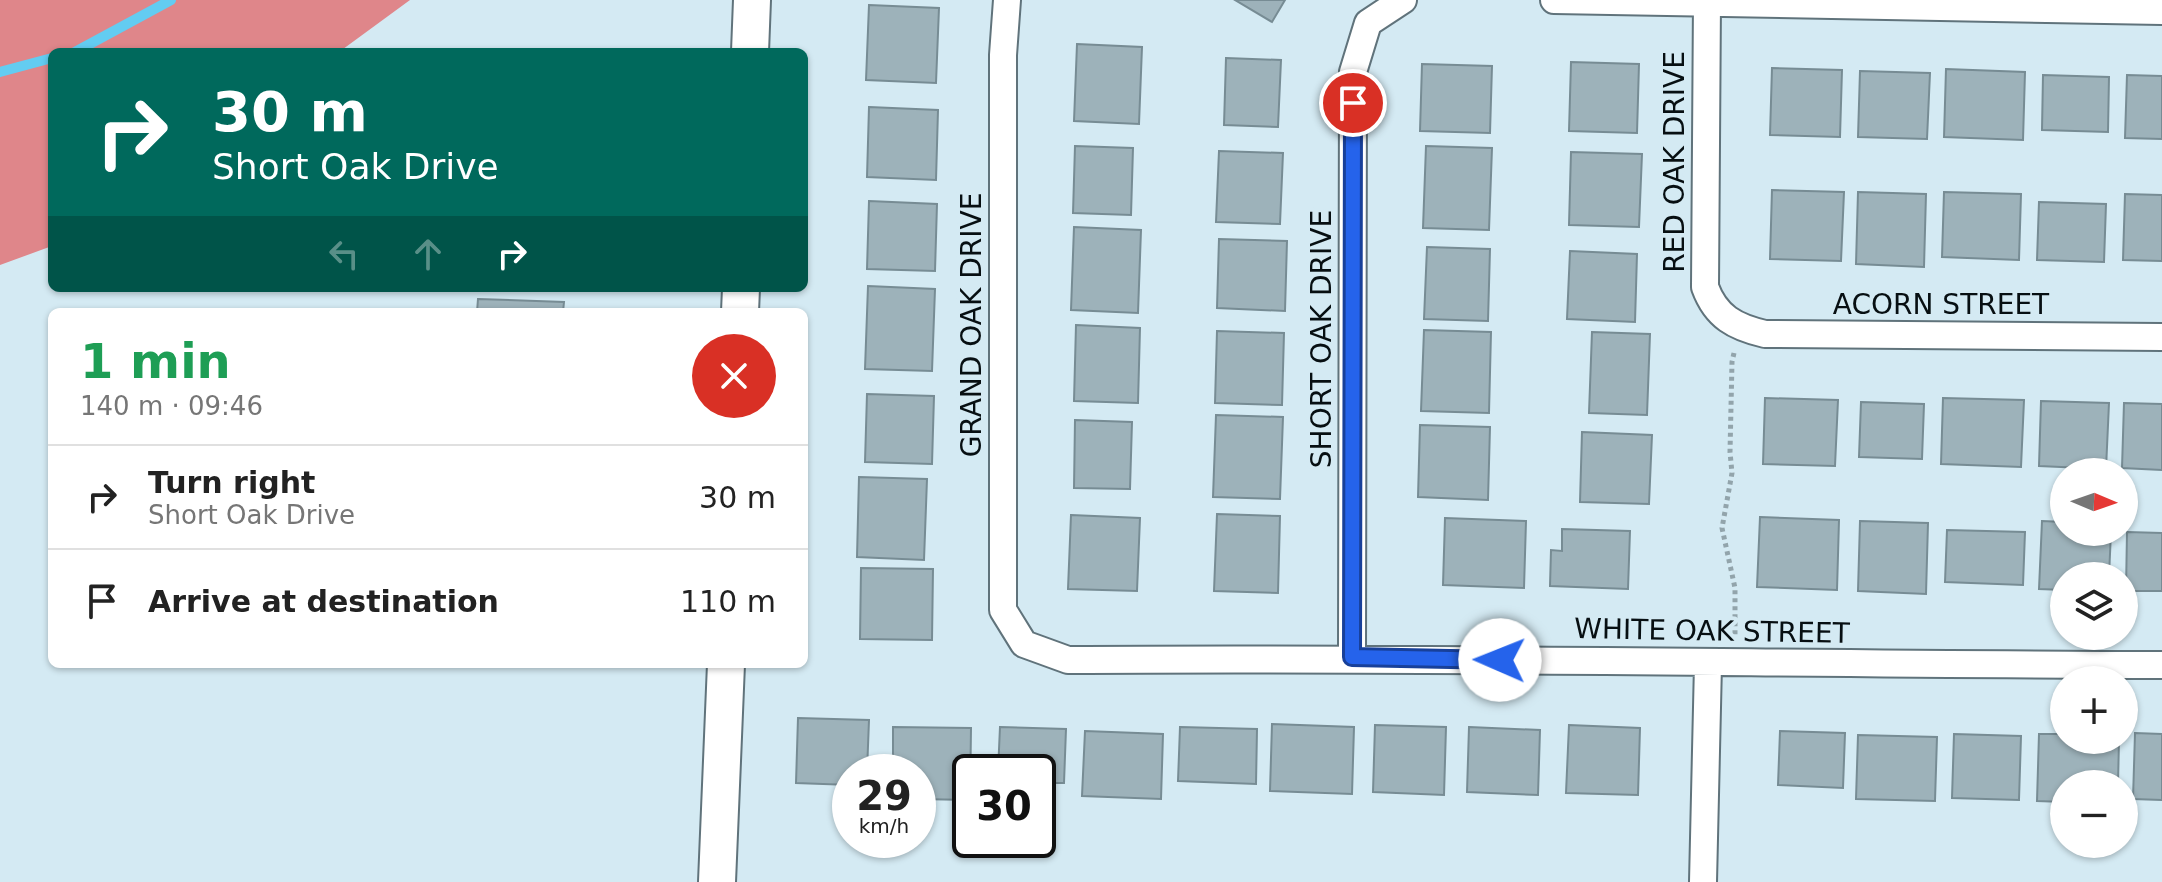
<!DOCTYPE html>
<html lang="en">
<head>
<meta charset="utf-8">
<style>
	:root { --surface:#fff; --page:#f6f6f6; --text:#222; --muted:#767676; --line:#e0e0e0 }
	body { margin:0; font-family:"DejaVu Sans",sans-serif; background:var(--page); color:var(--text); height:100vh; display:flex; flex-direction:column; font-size:30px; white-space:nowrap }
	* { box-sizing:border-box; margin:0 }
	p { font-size:26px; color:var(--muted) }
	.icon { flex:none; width:44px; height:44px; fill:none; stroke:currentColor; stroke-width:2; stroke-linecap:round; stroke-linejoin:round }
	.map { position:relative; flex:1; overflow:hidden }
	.sheet { position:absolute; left:48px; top:308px; width:760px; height:360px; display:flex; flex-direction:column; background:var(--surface); border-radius:12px; box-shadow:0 2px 6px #0004 }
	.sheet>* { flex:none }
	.top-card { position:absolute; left:48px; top:48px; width:760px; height:244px; border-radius:12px; box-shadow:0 2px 6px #0004; background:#00695c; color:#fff; overflow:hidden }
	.needle { width:52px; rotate:92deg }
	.fabs { position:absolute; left:2050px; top:458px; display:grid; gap:16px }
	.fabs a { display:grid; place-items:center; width:88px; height:88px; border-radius:50%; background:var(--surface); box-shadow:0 2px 6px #0004; font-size:40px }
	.speed { position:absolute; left:832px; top:754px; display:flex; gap:16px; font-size:40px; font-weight:700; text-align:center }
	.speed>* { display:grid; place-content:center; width:104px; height:104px; border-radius:50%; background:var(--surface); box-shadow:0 2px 6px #0004; line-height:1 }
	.speed small { font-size:20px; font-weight:400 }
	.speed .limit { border:4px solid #111; border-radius:12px; background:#fff; color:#111 }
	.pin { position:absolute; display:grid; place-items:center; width:68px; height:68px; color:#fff; margin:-34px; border:4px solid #fff; border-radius:50%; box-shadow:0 2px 8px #0007 }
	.me { position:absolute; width:88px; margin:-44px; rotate:271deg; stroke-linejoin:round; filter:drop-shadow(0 0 6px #0008) }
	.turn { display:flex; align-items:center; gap:28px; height:168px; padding:0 32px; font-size:36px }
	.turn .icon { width:104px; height:104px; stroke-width:2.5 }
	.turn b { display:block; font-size:56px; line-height:68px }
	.lanes { display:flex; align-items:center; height:76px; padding:0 32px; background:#0003; justify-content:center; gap:40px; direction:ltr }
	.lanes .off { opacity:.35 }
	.round { display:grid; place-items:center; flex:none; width:84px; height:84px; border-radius:42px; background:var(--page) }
	.headline { display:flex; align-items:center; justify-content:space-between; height:136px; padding:0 32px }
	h1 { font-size:48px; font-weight:700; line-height:60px; color:#1e9e55 }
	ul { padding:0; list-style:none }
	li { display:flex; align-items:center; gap:24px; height:104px; padding:0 32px; border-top:2px solid var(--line) }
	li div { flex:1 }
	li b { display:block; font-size:30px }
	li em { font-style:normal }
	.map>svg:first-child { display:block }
</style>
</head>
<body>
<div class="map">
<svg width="2162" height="882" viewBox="0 0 2162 882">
	<rect width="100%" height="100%" fill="#d4eaf3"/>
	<path fill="#df868a" d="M0,0H410L339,52H52V246L0,265Z"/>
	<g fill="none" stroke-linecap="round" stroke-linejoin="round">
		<path stroke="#63ccf1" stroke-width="10" d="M75,52L171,0
			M0,72L52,58"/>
	</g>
	<path fill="#9db2ba" stroke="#778c94" stroke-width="2" d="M1235,0H1285L1272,22Z
		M869,5L939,8L936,83L866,80Z
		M1077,44L1142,47L1139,124L1074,121Z
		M1226,58L1281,60L1278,127L1224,125Z
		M1571,62L1639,64L1637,133L1569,131Z
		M1422,64L1492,66L1490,133L1420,131Z
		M1772,68L1842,70L1840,137L1770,135Z
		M1946,69L2025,72L2023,140L1944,137Z
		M1860,71L1930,73L1927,139L1858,137Z
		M2043,75L2109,77L2108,132L2042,130Z
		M2127,75L2162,76V139L2125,138Z
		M869,107L938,110L936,180L867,177Z
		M1075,146L1133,148L1131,215L1073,213Z
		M1426,146L1492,148L1489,230L1423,228Z
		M1219,151L1283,153L1280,224L1216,222Z
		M1571,152L1642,154L1639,227L1569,225Z
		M1772,190L1844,192L1841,261L1770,259Z
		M1858,192L1926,194L1924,267L1856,264Z
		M1944,192L2021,194L2019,260L1942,257Z
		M2125,194L2162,195V261L2123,260Z
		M869,201L937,204L935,271L867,269Z
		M2039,202L2106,204L2104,262L2037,260Z
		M1074,227L1141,230L1138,313L1071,310Z
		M1219,239L1287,241L1285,311L1217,308Z
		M1427,247L1490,249L1488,321L1424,319Z
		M1570,251L1637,254L1635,322L1567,319Z
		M868,286L935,289L932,371L865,369Z
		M478,299L564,302L563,312H477Z
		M1076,325L1140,328L1138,403L1074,401Z
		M1424,330L1491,332L1489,413L1421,411Z
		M1217,331L1284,333L1282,405L1215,403Z
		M1592,332L1650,334L1647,415L1589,413Z
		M867,394L934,396L932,464L865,462Z
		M1765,398L1838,400L1835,466L1763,464Z
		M1943,398L2024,400L2021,467L1941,464Z
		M2041,401L2109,403L2106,469L2039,466Z
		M1861,402L1924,404L1922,459L1859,457Z
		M2124,403L2162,404V470L2122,468Z
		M1216,415L1283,417L1280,499L1213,497Z
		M1075,420L1132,422L1130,489L1074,488Z
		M1420,425L1490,427L1488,500L1418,497Z
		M1582,432L1652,435L1649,504L1580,502Z
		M859,477L927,479L924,560L857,557Z
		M1217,514L1280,516L1278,593L1214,591Z
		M1071,515L1140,518L1137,591L1068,589Z
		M1760,517L1839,520L1837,590L1757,587Z
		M1445,518L1526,521L1524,588L1443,585Z
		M1860,521L1928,523L1926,594L1858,591Z
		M2042,521L2064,522V532H2111L2109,576H2064V590L2039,589Z
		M1562,529L1630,531L1628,589L1550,586L1551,550L1562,551Z
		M1947,530L2025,532L2023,585L1945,582Z
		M2127,532L2162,533V591H2126Z
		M861,568L933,569L932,640L860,639Z
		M798,718L869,720L867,772H850V785L796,783Z
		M1272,724L1354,727L1352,794L1270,791Z
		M1375,725L1446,727L1444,795L1373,792Z
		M1569,725L1640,728L1638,795L1566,793Z
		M893,727L971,728L970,800L918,799V772H893Z
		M1000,727L1066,729L1064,783H1038V772H998Z
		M1180,727L1257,729L1256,784L1178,781Z
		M1469,727L1540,730L1538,795L1467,792Z
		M1085,731L1163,734L1161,799L1082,796Z
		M1780,731L1845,733L1843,788L1778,785Z
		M2135,733L2162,734V800L2133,799Z
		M1954,734L2021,736L2019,800L1952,798Z
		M2039,734H2064V740H2119L2118,784H2064V802L2037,801Z
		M1858,735L1937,737L1935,801L1856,799Z"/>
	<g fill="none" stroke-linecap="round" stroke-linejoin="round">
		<defs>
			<path id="street" d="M1007,0L1003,55V610L1024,644L1068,660C1432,657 1797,664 2162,665
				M1554,0L2162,11
				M1707,0L1705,287C1716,317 1735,327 1765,334L2162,337
				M1352,657L1353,72L1368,23L1403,0
				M1703,882L1708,664"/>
			<path id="secondary" d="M750,52L752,0
				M740,312L741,288
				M717,882L726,664"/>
		</defs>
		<use href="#street" stroke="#60737b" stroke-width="30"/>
		<use href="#secondary" stroke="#60737b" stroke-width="40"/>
		<path stroke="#92a4ab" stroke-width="5" stroke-dasharray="4 4" stroke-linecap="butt" d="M1734,353L1732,362L1730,452L1732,473L1722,528L1735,588V636"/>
		<use href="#street" stroke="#fff" stroke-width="26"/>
		<use href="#secondary" stroke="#fff" stroke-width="36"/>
	</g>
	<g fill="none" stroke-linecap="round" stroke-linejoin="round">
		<defs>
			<path id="route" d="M1353,103L1352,657L1500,660"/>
		</defs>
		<use href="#route" stroke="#184099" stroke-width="20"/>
		<use href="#route" stroke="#2563eb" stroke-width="14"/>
	</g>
	<g text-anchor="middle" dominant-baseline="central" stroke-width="8" stroke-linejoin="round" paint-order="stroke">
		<g font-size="28" fill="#070f12" stroke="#d4eaf3">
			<text transform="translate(1674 162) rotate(-90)">RED OAK DRIVE</text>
			<text x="1941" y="304">ACORN STREET</text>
			<text transform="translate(971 325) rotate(-90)">GRAND OAK DRIVE</text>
			<text transform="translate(1321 339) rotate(-90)">SHORT OAK DRIVE</text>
			<text transform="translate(1712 631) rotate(1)">WHITE OAK STREET</text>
		</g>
	</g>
</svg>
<div class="fabs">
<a><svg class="needle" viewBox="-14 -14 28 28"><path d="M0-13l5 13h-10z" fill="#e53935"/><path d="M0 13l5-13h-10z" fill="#767676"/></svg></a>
<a><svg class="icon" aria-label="layers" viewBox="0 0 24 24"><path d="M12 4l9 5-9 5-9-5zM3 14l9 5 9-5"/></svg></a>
<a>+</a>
<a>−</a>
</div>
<div class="speed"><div>29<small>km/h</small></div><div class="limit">30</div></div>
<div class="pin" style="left:1353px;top:103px;background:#d93025"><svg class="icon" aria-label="arrive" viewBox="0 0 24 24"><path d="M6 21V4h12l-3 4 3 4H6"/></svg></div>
<svg class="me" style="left:1500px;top:660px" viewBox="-20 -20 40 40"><circle r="19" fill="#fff"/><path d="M0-13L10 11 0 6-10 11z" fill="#2563eb"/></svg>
<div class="top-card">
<div class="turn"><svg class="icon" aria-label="right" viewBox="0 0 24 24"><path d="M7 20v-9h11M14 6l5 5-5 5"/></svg><div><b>30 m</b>Short Oak Drive</div></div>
<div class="lanes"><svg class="icon off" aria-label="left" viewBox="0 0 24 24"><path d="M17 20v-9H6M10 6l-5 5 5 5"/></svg><svg class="icon off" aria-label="ahead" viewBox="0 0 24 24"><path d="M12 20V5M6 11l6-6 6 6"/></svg><svg class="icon" aria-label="right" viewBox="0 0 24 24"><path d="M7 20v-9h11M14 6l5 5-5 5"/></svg></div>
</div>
<section class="sheet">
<div class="headline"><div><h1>1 min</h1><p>140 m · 09:46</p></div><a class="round" style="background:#d93025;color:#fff"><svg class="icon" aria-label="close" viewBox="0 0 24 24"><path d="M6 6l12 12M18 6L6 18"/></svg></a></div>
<ul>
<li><svg class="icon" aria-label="right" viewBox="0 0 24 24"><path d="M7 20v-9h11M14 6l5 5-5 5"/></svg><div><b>Turn right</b><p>Short Oak Drive</p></div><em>30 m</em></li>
<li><svg class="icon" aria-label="arrive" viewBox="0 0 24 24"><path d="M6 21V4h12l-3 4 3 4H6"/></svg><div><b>Arrive at destination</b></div><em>110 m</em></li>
</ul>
</section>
</div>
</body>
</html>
